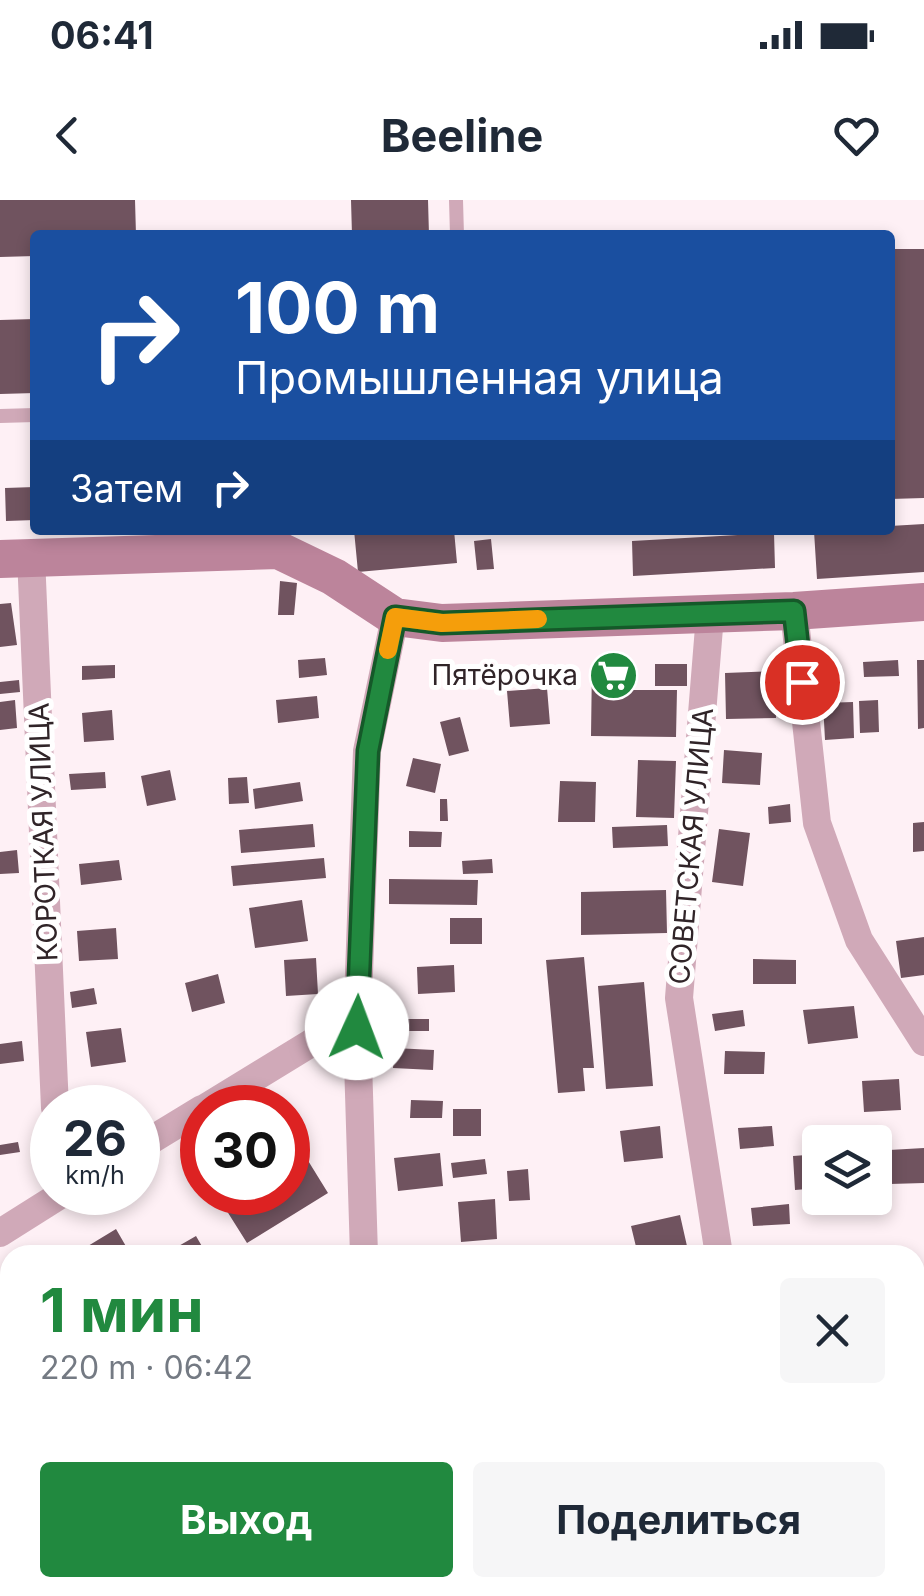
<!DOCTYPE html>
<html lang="ru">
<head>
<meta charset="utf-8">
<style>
	:root { --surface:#fff; --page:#f6f6f7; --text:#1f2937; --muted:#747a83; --accent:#21893f }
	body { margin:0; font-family:Inter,sans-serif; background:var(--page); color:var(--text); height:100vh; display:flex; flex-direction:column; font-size:38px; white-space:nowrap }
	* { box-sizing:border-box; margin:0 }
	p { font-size:32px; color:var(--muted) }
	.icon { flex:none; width:55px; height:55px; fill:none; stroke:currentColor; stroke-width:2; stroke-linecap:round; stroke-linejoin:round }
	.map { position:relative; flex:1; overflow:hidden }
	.sheet { position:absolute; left:0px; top:1045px; width:925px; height:352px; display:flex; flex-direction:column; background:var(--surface); border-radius:30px 30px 0 0; box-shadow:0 5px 15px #0003 }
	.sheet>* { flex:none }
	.top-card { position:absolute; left:30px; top:30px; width:865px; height:305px; border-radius:10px; box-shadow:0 5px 15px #0003; background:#1a4fa0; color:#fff; overflow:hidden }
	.controls { position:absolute; left:802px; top:925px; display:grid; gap:20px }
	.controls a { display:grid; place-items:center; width:90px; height:90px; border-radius:10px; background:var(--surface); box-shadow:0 5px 15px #0003; font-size:50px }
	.speed { position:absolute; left:30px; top:885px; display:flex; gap:20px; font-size:50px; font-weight:700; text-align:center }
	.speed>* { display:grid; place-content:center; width:130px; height:130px; border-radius:50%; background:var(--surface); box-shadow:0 5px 15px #0003; line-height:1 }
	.speed small { font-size:25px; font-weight:400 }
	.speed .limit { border:15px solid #d22; background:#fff; color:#111 }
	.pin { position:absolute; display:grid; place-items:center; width:85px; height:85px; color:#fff; margin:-42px; border:5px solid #fff; border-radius:50%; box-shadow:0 2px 10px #0007 }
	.me { position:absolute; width:110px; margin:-55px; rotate:2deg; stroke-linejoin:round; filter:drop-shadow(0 0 8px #0008) }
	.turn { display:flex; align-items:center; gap:35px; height:210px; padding:0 40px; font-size:45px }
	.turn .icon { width:130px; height:130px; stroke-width:2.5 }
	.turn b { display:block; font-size:70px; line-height:85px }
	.then { display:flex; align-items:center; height:95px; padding:0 40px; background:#0003; gap:20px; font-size:38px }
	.round { display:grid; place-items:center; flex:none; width:105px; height:105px; border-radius:10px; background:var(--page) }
	.overview { display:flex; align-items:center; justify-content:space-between; height:170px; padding:0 40px }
	h1 { font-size:60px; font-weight:700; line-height:75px; color:var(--accent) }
	.button { display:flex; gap:20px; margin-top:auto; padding:20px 40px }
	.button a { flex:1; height:115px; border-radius:10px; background:var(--accent); color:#fff; font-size:40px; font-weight:700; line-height:115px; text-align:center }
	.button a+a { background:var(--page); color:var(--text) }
	.status { display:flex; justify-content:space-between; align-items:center; height:70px; padding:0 50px; background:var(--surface); direction:ltr }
	.status svg { height:28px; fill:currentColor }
	header { display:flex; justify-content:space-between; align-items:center; height:130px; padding:0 40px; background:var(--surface); font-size:45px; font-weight:700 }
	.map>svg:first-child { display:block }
</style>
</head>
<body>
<div class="status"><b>06:41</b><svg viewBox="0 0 49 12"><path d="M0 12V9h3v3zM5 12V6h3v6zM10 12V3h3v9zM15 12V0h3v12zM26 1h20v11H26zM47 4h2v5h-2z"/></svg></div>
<header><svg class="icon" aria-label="back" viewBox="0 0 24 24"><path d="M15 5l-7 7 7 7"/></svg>Beeline<svg class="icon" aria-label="heart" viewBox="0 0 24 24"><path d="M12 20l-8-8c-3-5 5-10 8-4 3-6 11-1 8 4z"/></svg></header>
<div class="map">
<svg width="924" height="1396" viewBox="0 0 924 1396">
	<rect width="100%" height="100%" fill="#fef0f5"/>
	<path fill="#70535f" d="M0,0H135L136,35H35V56L0,57Z
		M351,0H428L429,35H352Z
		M890,49H924V298L890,299Z
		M35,119V193L0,194V120Z
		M35,287V320L6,321L5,288Z
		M924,324V372L817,379L814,331L890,330V326Z
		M354,330H454L457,363L358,372Z
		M774,333L775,368L633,376L632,341Z
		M491,339L494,369L477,370L474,341Z
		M280,381L297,383L294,415H278Z
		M11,403L17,445L0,447V404Z
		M325,458L327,475L299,478L298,460Z
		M898,460L899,476L864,477L863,462Z
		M917,460H924V528L918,529Z
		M592,463H628V490H677L676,537L591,536Z
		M655,464H687V486H655Z
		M115,465V478L82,480V466Z
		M775,471L776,518L726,519L725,473Z
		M19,480L20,492L0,494V482Z
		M547,488L550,524L510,527L507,491Z
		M317,496L319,518L278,523L276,500Z
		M15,500L17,528L0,530V502Z
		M878,500L879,532L860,533L859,501Z
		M853,502L854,538L825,540L823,503Z
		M112,510L114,540L84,542L82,513Z
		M460,517L469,551L449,556L440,522Z
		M724,550L762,553L760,585L722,583Z
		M413,558L441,564L435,593L406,586Z
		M638,560L676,561L674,618L636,617Z
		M170,570L176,600L147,606L141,576Z
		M105,572L106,588L71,590L69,574Z
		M247,577L249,603L229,604L228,578Z
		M560,581L596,582L595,622H558Z
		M300,582L303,601L255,609L253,589Z
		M440,599H447L448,621H440Z
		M790,604L791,622L769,624L768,607Z
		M924,622V651L913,652V623Z
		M313,624L315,647L241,653L239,630Z
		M667,625L668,646L613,648L612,627Z
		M719,629L750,633L743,686L712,682Z
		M409,631L442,632L441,647H409Z
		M17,650L19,673L0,674V652Z
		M324,658L326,678L233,686L231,666Z
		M492,659L493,673L463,674L462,661Z
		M119,660L122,680L81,685L79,664Z
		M389,679L478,680L477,705L389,704Z
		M666,690L667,733L581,735V692Z
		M302,700L308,741L255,748L249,708Z
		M450,718H482V744H450Z
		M116,728L118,759L79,761L77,731Z
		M924,737V775L901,778L896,741Z
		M584,757L594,868H583L585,891L558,893L546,760Z
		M316,758L318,794L286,796L284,760Z
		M753,759L796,760V784H753Z
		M454,765L455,792L418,794L417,767Z
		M218,774L225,803L192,812L185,783Z
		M644,782L653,886L606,889L598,786Z
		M94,788L97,804L72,808L70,792Z
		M854,806L858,838L808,844L803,810Z
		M743,810L745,826L715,831L712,814Z
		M408,819H429V831H408Z
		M121,828L126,862L91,867L86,832Z
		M22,841L24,861L0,864V844Z
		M394,848L434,850L433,870L393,868Z
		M725,851L765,852L764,874H724Z
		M899,879L901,910L864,912L862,881Z
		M411,900L443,901L442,918H410Z
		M453,909H481V936H453Z
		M660,926L663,958L624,962L620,931Z
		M772,926L774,946L740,949L738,928Z
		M18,942L20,952L0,955V945Z
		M924,948V983L890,984L889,950Z
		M440,953L443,986L398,991L394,958Z
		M820,954V988L795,990L793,956Z
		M307,959L328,993L247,1043L225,1008L251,992H288V970Z
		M485,959L487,974L453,978L451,963Z
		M528,969L530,1000L509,1001L507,971Z
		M495,999L497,1039L461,1042L458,1002Z
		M789,1004L790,1024L753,1026L751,1008Z
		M680,1015L689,1055H638L631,1026Z
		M116,1029L131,1055H87L83,1049Z
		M196,1036L207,1055H163Z
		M4,1325L10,1341V1358L0,1362V1326Z
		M290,1388H325L328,1396H287L285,1389Z
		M633,1388H740L741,1396H634Z
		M858,1388H898V1396H859Z"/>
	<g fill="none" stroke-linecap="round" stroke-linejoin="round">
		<path stroke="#d0a9b8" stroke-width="14" d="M456,0L457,35
			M0,216L35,215"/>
		<path stroke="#d0a9b8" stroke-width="28" d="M31,357L55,908
			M794,411L817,623L859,740L924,842
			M710,415L679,798L719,1055
			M205,908L321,837L357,829
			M138,948L202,909
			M0,1033L65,992
			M364,1055L357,829L367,551L395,417
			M375,1388V1396
			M756,1388L757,1396"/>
		<path stroke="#bc849b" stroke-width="38" d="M0,359L278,350L334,377L395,417L442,423L794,411L924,402"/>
	</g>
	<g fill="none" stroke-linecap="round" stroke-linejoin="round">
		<defs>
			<path id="route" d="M357,828L368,551L395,417L442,423L794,411L802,482"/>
		</defs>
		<use href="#route" stroke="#155929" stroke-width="25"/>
		<use href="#route" stroke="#21893f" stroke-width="18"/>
		<path stroke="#f59e0b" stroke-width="18" d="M388,450L395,417L442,423L538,419"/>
	</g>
	<defs>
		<symbol id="supermarket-disc" viewBox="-11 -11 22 22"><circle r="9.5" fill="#21893f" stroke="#fff"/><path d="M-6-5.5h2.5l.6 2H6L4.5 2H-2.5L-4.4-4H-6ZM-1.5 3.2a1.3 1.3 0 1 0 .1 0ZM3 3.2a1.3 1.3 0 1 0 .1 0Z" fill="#fff"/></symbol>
	</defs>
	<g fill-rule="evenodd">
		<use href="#supermarket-disc" x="586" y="448" width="55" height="55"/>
	</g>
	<g text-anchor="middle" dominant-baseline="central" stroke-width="10" stroke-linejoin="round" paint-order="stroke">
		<g font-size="28" fill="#302428" stroke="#fff" text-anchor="end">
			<text x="578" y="475">Пятёрочка</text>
		</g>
		<g font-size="28" fill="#302428" stroke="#fff">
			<text transform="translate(43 632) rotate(-92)">КОРОТКАЯ УЛИЦА</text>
			<text transform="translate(691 646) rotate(-85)">СОВЕТСКАЯ УЛИЦА</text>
		</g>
	</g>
</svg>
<div class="controls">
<a><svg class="icon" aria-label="layers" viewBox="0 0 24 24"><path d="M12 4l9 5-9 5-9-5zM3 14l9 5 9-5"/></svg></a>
</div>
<div class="speed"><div>26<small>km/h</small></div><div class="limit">30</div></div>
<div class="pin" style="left:802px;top:482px;background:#d93025"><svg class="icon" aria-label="arrive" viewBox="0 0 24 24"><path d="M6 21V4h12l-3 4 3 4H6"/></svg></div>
<svg class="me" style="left:357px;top:828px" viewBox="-20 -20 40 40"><circle r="19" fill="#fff"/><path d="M0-13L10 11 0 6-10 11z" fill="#21893f"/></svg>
<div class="top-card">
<div class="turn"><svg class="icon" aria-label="right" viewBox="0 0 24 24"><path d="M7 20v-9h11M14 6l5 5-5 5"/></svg><div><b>100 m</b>Промышленная улица</div></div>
<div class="then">Затем<svg class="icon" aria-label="right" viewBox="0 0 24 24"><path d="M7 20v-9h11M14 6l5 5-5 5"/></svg></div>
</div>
<section class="sheet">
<div class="overview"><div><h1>1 мин</h1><p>220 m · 06:42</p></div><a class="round"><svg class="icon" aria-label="close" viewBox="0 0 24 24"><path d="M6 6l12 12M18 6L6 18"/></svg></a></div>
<div class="button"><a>Выход</a><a>Поделиться</a></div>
</section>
</div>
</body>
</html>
